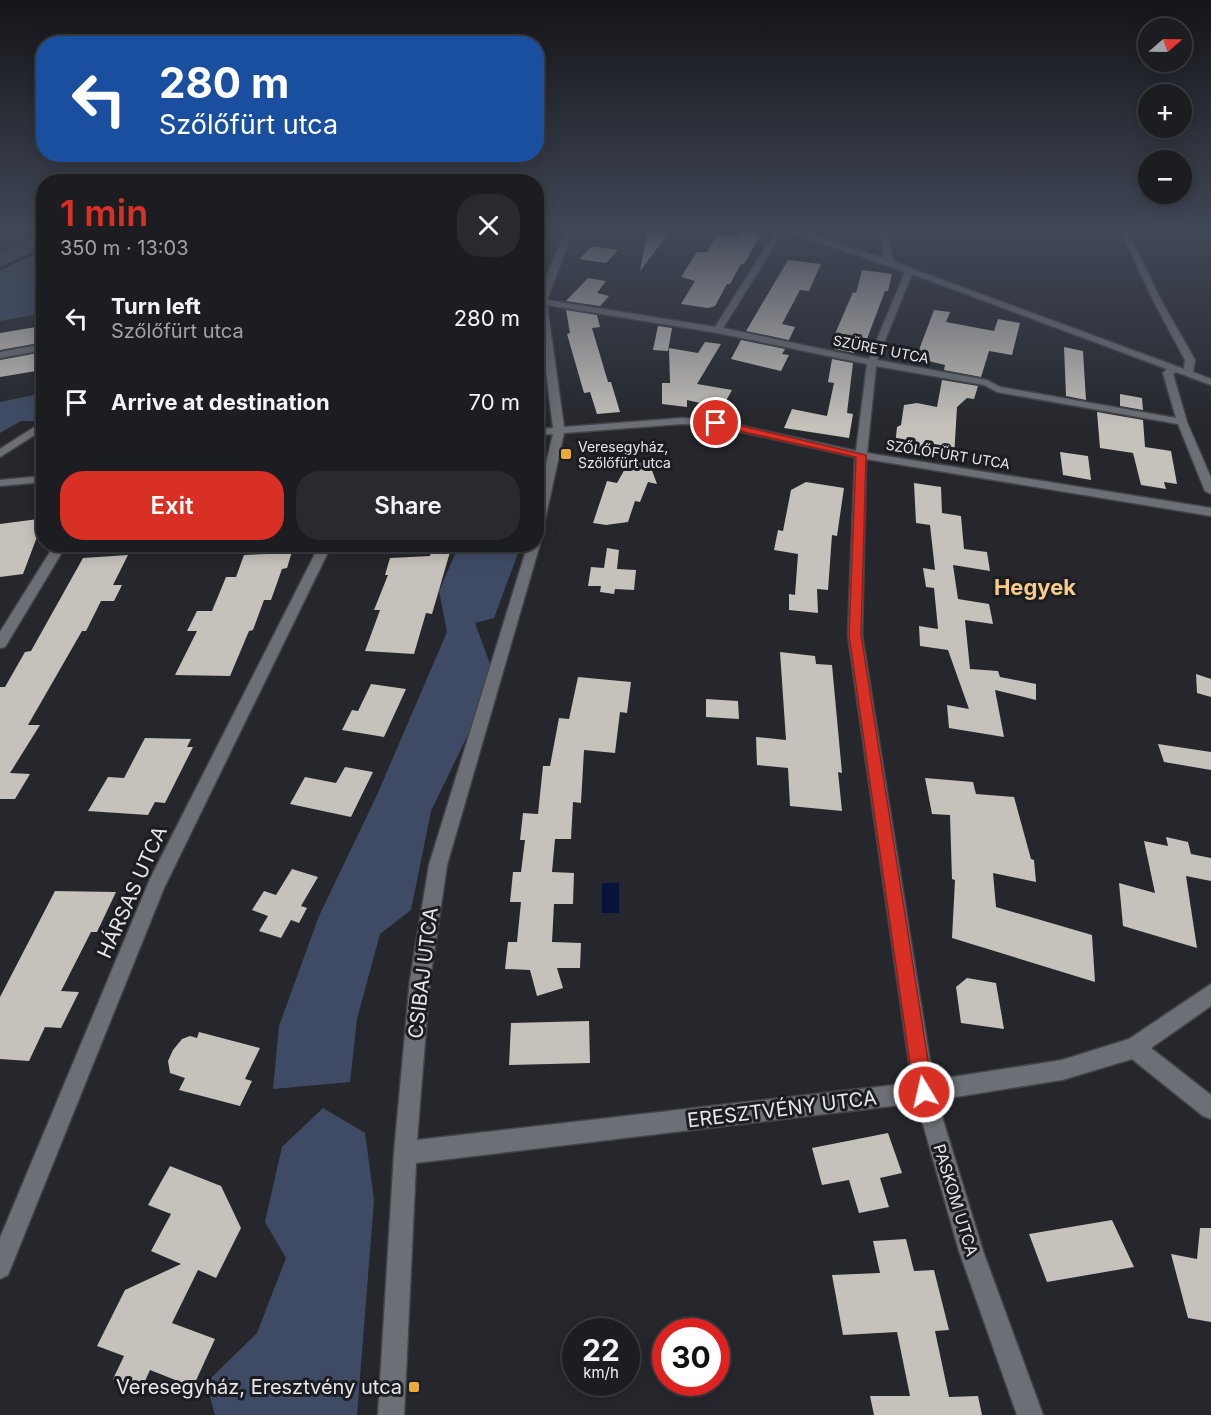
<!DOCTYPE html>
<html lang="en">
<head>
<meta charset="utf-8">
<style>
	:root { --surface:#1c1d21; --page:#292a2e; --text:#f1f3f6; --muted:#a0a2a5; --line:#3a3b3f; --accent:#d93025 }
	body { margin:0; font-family:Inter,sans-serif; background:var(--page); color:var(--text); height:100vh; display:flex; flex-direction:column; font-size:22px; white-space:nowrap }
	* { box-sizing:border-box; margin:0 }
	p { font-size:20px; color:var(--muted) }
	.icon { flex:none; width:33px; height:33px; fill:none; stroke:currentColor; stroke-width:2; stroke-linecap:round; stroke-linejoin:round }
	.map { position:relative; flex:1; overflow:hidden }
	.drawer { position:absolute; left:36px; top:174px; width:508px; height:378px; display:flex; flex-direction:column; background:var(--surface); border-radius:24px; box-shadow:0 3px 15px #0003,0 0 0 2px var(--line) }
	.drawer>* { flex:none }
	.banner { position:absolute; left:36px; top:36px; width:508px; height:126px; border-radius:24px; box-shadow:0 3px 15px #0003,0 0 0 2px var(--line); background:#1a4fa0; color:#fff; overflow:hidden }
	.needle { width:39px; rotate:70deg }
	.controls { position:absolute; left:1138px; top:18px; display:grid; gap:12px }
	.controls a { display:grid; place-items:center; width:54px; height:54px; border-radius:50%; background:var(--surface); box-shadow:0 3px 15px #0003,0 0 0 2px var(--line); font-size:30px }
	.speed { position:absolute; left:562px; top:1318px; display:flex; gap:12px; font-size:30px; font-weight:700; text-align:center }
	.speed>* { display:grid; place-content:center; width:78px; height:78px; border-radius:50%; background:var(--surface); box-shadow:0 3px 15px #0003,0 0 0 2px var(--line); line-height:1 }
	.speed small { font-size:15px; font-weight:400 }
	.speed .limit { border:9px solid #d22; background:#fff; color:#111 }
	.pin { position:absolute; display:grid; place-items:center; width:51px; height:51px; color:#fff; margin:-26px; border:3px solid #fff; border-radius:50%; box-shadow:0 2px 6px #0007 }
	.me { position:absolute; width:66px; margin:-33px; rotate:351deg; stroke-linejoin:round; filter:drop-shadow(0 0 4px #0008) }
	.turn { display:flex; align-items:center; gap:21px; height:126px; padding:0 24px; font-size:27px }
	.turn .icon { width:78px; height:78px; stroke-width:2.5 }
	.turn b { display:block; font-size:42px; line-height:51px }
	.round { display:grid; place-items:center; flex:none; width:63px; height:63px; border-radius:24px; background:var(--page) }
	.head { display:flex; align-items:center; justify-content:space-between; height:102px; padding:0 24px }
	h1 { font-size:36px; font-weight:600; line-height:45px; color:var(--accent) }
	.button { display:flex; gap:12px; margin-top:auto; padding:12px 24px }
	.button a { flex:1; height:69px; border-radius:24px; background:var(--accent); color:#fff; font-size:24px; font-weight:600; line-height:69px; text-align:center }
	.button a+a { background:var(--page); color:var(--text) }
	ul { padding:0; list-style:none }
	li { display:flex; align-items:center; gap:18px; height:84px; padding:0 24px }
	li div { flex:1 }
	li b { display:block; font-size:22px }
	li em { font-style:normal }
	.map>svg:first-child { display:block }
</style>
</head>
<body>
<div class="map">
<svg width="1211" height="1415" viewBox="0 0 1211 1415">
	<rect width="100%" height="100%" fill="#25272c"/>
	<path fill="#3f4b65" d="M43,236V313L0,321V254Z
		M537,305L546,373L545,428H537Z
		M43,393V421H21L0,433V402Z
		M459,545H521L494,618L475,623L490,664L477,716L431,811L411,910L380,934L357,1019L350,1082L273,1089L279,1026L319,916L377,795L447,632L439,591Z
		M323,1108L365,1133L374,1200L357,1415H215L206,1383L257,1333L286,1258L265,1222L282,1147Z"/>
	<path fill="#07133a" d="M602,883H619V913H602Z"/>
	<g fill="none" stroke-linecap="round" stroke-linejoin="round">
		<path stroke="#07133a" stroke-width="3" d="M0,269L44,248"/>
	</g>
	<path fill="#c5c1bb" d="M648,228L672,229L640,271Z
		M743,229L763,231L744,264H741L730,284H727L715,306L708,308L681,304L695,281L681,277L695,255L697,252H707L718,234L739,236Z
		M592,246L618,250L606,263L579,259Z
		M788,260L821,264L809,291L800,290L782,324L795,327L789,340L746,331Z
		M862,270L892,274L888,291H885L864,347L855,345L854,353L834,349L836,341H832L853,292L856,293Z
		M588,278L606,281L597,293L609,296L600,306L566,301Z
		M566,310L597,315L600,327L592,328L608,382H611L620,412L597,414L590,392L584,393L567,334L570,333Z
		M934,310L950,312L946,322L994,331L998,319L1020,323L1012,355L989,351L981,377L944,370L945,365L916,358Z
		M42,326L39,343L0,350V333Z
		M658,326L672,328L668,351L653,350Z
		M741,340L785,349L782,354L789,355L781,371L731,359Z
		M705,342L721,344L697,384L732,390L722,408L687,400V407L662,404V383H670L669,348L698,353Z
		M1064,347L1083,351L1086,400L1066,396Z
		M38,353L36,371L0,377V360Z
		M832,359L853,363L847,413L853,414L849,438L784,428L792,409L827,416L834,383L828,382Z
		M942,380L978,386L974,399L967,398L957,407L954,457L895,447L897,427L901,425L904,405L917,403L937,407Z
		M1120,394L1142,398L1143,410L1120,406Z
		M1097,412L1143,420L1145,447L1171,451L1177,484L1164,482L1166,489L1141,485L1133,453L1100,448Z
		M1060,452L1088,456L1091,480L1063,475Z
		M630,460L650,465L657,484L648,482L640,502L635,501L628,522L606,525L593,523L607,481L617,483Z
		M806,482L844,488L837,536L832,535L828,590L817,589L818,613L789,610V594L795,595L798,554L774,550L778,530L783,531L791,490Z
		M914,483L941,487L942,513L961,516L964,549L987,552L990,571L953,565L958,599L989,604L993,624L965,620L970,669L998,671L1000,677L1036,684V700L995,690L1004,737L949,728L947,705L969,709L948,650L920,646L919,626L938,629L934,588L926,587L923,568L935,570L930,525L916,523Z
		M38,519L34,530L40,529L23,574L0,577V524Z
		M294,545L287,568L282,569L271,600H264L253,630L249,631L230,676L175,675L197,631H187L197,611H212L226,577H236L244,555L269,554L271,546Z
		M607,548L619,550L617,569L636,570L634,590L615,589L614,594L600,592L601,586H588L591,567L604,568Z
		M431,552H450L432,614L426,613L414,654L365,651L380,610H374L388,575H385L390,558L430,556Z
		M128,555L113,585H122L114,601H101L86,631H82L28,725H40L10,773L30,774L15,799H0V687H5L25,652L31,651L83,558Z
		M780,652L815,656L816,664L832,665L842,773L838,772L842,811L790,806L788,768L757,765L756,737L786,740Z
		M1196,674L1211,679V697L1197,693Z
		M578,677L631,682L627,713L620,712L615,753L584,750L581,803L573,802L571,839H555L552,872L574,873L573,904H554L552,942L581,943L580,968H557L563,988L537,996L530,970L505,969L508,942H517L521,902H510L513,872H521L525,840H520L523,813L538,814L543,766H550L559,718L569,719Z
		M371,684L406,689L384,737L342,730L352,710L358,711Z
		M706,699L738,701L739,719L706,717Z
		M145,738L191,739L187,747H193L165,803L155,802L148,815L88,811L108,777L124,778Z
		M1158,744L1211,752V770L1164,762Z
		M345,767L373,772L351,817L290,804L305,777L336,783Z
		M925,778L973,782L976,794L1014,797L1031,859L1034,860L1036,882L993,873L996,907L1092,935L1095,982L952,938L955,880L952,879L950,815L932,814Z
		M1166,837L1188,842L1191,854L1211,858V881L1186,876L1197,948L1123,926L1119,883L1155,893L1144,841L1168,846Z
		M292,869L318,877L301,906L307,908L299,923L291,920L281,938L259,931L268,916L252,910L264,891L276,895Z
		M55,891L116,892L97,932H91L61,991L79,992L61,1028L45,1027L29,1061L0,1059V997Z
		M967,978L996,983L1004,1029L961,1023L956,987Z
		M589,1021L590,1063L509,1065L511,1023Z
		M199,1032L260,1048L245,1079L252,1081L240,1106L179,1090L185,1078L170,1073L168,1061L173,1050L182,1039L190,1036L197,1038Z
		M888,1133L902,1173L880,1178L889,1207L859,1213L849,1180L822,1185L812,1148Z
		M170,1166L221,1186L241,1228L216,1278L198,1270L172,1323L215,1339L193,1387L150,1370L141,1390L113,1379L124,1356L97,1346L125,1290L181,1264L151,1251L171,1214L148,1205Z
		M1112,1220L1134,1267L1047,1282L1029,1234Z
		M1200,1228H1211V1322L1188,1318L1171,1254L1197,1259Z
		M906,1239L914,1271L934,1270L949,1330L935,1331L949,1397L978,1396L982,1415H874L870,1396H910L897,1332L843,1335L832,1275L880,1273L873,1241Z"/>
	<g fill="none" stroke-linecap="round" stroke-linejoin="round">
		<defs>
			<path id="street" d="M550,228H561L537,236V232Z
				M567,228H574L547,300L715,327L778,228H794L885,259L877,228H884L894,262L1184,369L1185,360L1154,302L1119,228H1126L1162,302L1195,360L1193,372L1211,379V385L1176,372L1173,374L1187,422L1211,478V494L1205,491L1178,424L997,392L984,385L876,366L867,453L1211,508V516L866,459L862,635L933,1080L1062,1060L1129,1039L1211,984V1006L1151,1048L1211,1095V1119L1203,1116L1132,1059L1062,1080L937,1100L983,1251L1043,1415H1017L959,1251L917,1103L416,1163L404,1415H378L394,1153L410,980L429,865L528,544H537V541L540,544L447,865L430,980L417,1140L912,1083L848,635L855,457L715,426L682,424L564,433L543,529L537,533V503L553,434L537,435V429L553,428L537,298ZM784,230L905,272L869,359L723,328ZM912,274L1167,369L1163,373L1176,418L1000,387L987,380L877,360ZM547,305L718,333L867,364L856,451L715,420L682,418L564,427Z
				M44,344V350L0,358V352Z
				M44,421V429L0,457V449Z
				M44,476V482L0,486V480Z
				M55,544H67L5,647L0,648V632Z
				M320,544H332L164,888L8,1275L0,1279V1238L150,879Z"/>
		</defs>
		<use href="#street" stroke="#424448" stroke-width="3"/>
		<use href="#street" fill="#6c6f75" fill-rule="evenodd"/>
	</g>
	<linearGradient id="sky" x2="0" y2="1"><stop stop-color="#141518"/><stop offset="0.54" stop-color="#404756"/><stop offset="1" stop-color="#404756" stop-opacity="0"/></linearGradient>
	<rect width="1211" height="426" fill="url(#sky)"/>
	<path fill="#d93025" stroke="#8d1f18" stroke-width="1.5" d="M716,420L866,455L861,635L933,1092L931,1099L924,1102L917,1099L914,1092L849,635L856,457L712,425L711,423Z"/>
	<g fill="#e9aa38" stroke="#1b1d22" stroke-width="2">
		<rect x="560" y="448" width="12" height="12" rx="3"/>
		<rect x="408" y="1381" width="12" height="12" rx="3"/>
	</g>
	<g text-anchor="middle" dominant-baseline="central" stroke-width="6" stroke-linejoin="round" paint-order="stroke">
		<g font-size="14" fill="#e6e7eb" stroke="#1b1d22">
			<text transform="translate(881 349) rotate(11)">SZÜRET UTCA</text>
			<text transform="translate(948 454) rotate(9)">SZŐLŐFÜRT UTCA</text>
		</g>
		<g font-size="14" fill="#e6e7eb" stroke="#1b1d22" text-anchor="start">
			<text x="578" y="446">Veresegyház,<tspan x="578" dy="16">Szőlőfürt utca</tspan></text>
		</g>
		<g font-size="16" fill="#e6e7eb" stroke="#1b1d22">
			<text transform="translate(956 1200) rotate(73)">PASKOM UTCA</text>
		</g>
		<g font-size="20" fill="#e6e7eb" stroke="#1b1d22">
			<text transform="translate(132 892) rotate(-66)">HÁRSAS UTCA</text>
			<text transform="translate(423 973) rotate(-83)">CSIBAJ UTCA</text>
			<text transform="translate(782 1109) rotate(-7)">ERESZTVÉNY UTCA</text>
		</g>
		<g font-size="20" fill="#e6e7eb" stroke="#1b1d22" text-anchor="end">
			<text x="402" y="1387">Veresegyház, Eresztvény utca</text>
		</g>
		<g font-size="22" font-weight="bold" fill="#f8cc87" stroke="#1b1d22">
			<text x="1035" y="587">Hegyek</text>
		</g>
	</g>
</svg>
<div class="controls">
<a><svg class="needle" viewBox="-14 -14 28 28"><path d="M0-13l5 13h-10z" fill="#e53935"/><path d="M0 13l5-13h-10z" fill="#a0a2a5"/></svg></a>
<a>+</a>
<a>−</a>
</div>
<div class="speed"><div>22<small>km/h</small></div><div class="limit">30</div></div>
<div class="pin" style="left:716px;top:423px;background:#d93025"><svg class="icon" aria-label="arrive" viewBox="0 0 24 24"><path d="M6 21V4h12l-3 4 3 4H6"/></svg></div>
<svg class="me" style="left:924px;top:1092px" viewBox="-20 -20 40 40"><circle r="17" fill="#d93025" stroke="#fff" stroke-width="3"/><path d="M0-11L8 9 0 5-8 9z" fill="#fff"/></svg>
<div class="banner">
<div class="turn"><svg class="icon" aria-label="left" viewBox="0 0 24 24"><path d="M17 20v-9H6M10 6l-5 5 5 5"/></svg><div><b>280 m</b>Szőlőfürt utca</div></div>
</div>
<section class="drawer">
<div class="head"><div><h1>1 min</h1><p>350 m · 13:03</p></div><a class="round"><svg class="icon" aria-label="close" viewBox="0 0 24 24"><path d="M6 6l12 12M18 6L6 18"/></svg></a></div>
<ul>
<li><svg class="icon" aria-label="left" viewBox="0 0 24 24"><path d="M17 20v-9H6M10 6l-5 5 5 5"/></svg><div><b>Turn left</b><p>Szőlőfürt utca</p></div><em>280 m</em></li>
<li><svg class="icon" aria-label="arrive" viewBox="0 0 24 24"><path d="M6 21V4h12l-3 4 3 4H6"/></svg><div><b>Arrive at destination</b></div><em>70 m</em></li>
</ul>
<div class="button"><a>Exit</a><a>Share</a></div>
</section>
</div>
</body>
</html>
